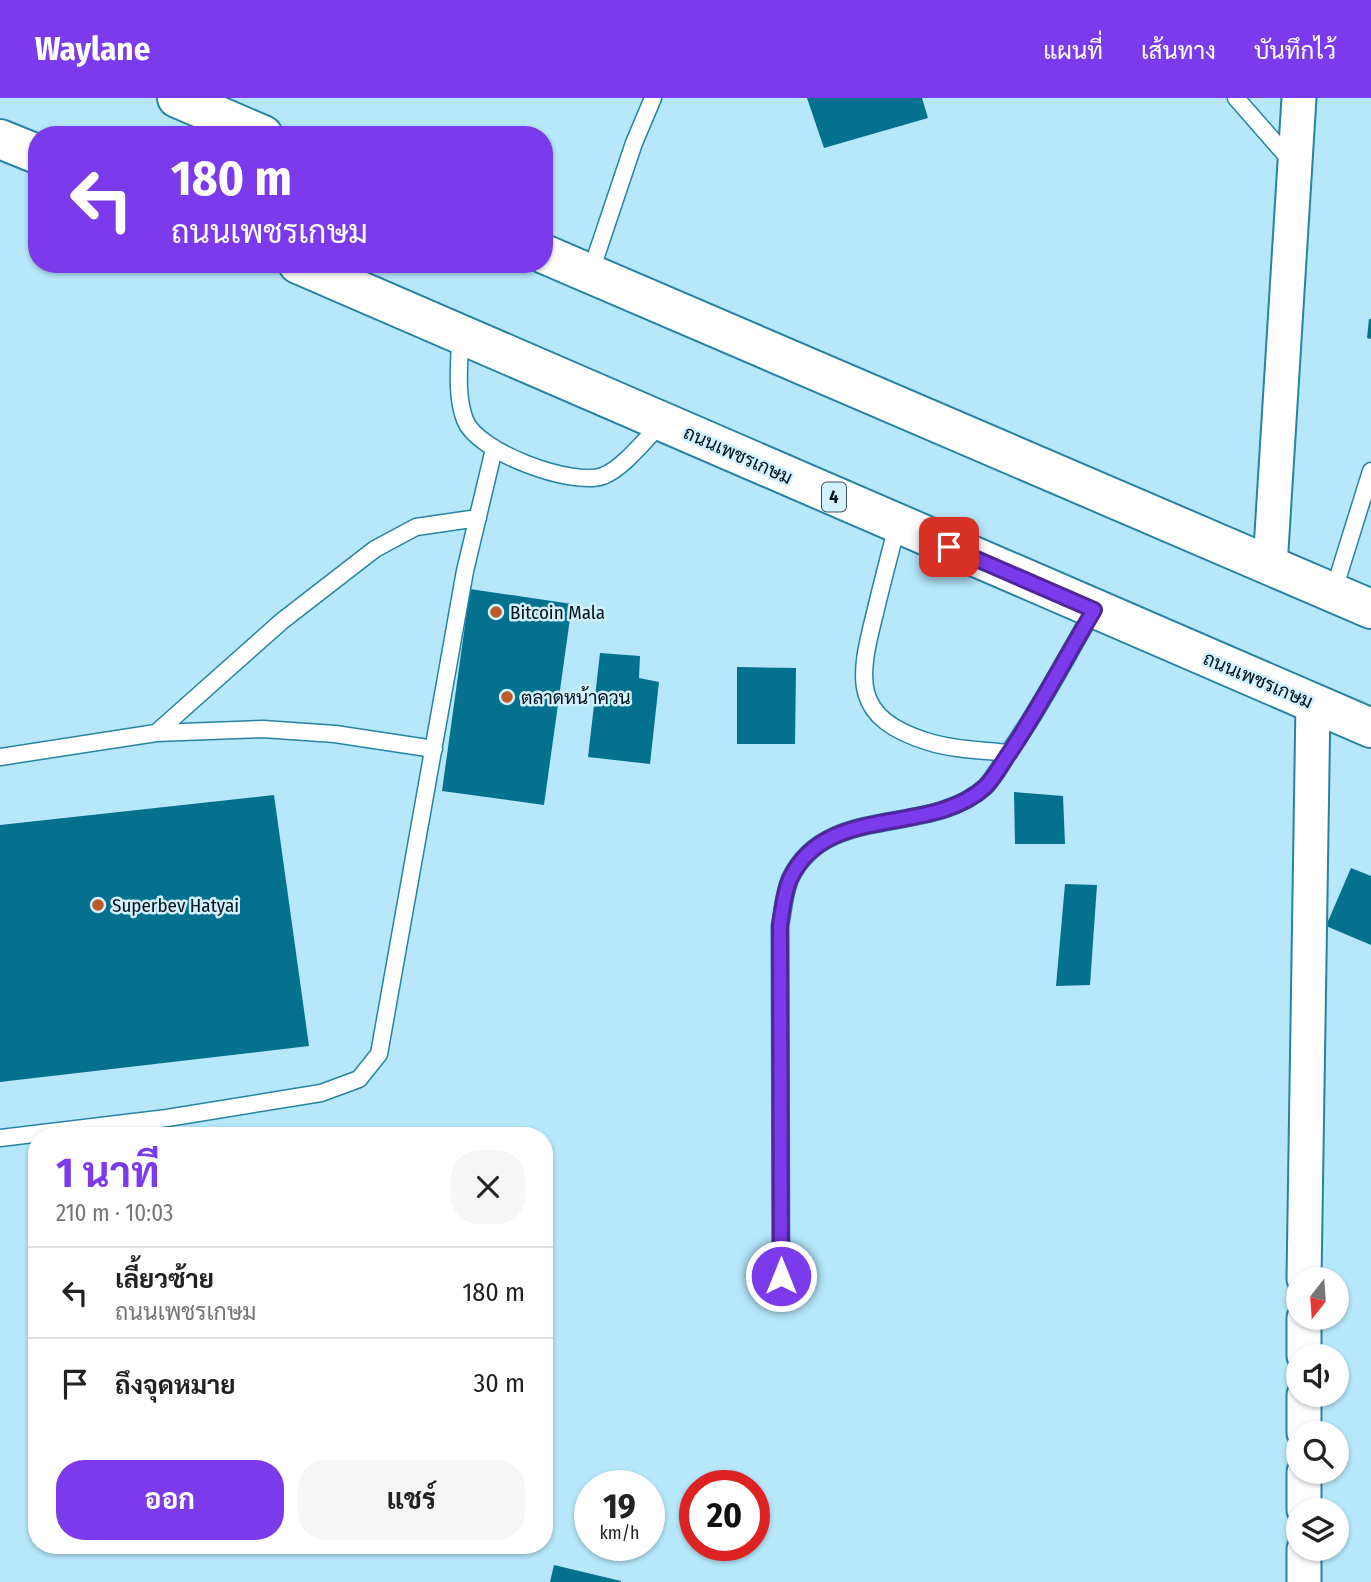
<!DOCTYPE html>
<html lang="th">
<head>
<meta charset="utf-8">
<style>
	:root { --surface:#fff; --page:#f6f6f6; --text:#222; --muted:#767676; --line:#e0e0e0; --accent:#7c3aed }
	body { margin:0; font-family:"Fira Sans Condensed",Sarabun,sans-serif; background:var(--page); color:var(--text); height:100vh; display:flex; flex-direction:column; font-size:26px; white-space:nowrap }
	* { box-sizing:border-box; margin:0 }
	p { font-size:23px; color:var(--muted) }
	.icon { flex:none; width:38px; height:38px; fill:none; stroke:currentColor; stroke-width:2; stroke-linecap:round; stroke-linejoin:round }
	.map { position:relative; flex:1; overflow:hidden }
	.side { position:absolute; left:28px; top:1029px; width:525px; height:427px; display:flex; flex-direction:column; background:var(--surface); border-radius:28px; box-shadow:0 2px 5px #0004 }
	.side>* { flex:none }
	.hud { position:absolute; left:28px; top:28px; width:525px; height:147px; border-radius:28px; box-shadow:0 2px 5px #0004; background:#7c3aed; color:#fff; overflow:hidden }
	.needle { width:46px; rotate:197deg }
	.controls { position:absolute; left:1286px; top:1169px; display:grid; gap:14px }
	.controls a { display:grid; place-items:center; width:63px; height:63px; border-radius:50%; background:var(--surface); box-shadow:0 2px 5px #0004; font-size:35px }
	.speed { position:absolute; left:574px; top:1372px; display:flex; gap:14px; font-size:35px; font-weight:700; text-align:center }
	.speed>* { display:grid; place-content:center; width:91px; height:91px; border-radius:50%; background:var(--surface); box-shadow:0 2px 5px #0004; line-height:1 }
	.speed small { font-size:18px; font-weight:400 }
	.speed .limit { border:10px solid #d22; background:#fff; color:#111 }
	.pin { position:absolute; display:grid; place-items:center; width:60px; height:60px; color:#fff; margin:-30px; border-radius:14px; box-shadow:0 4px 10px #0006 }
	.me { position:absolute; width:77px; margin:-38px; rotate:0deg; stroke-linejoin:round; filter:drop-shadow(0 0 5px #0008) }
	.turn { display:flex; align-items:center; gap:24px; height:147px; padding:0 28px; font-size:32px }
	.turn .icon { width:91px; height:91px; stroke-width:2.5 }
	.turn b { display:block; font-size:49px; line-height:60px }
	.round { display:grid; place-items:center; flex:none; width:74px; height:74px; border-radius:28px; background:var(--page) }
	.head { display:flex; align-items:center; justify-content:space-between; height:119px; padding:0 28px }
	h1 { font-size:42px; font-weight:700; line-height:52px; color:var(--accent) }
	.button { display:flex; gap:14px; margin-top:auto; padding:14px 28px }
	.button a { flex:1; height:80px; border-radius:28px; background:var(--accent); color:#fff; font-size:28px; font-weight:700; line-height:80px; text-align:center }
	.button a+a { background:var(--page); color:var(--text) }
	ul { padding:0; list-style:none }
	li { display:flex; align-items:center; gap:21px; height:91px; padding:0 28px; border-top:2px solid var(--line) }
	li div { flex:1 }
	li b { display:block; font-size:26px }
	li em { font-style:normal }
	header { display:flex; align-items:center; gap:42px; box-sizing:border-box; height:98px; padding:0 35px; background:var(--accent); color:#fff }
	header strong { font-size:33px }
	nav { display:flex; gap:38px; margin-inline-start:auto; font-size:24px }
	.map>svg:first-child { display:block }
</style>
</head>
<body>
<header>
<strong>Waylane</strong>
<nav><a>แผนที่</a><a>เส้นทาง</a><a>บันทึกไว้</a></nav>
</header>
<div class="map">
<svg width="1371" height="1484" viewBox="0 0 1371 1484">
	<rect width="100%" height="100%" fill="#b6e7fb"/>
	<path fill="#04718f" d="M807,0H922L928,20L824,50Z
		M1369,221H1371V241L1367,240Z
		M470,491L572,506L544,707L442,693Z
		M600,555L640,558L639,580L659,584L650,666L588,659Z
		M737,569L796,570L795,646H737Z
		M1014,694L1063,698L1065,746H1015Z
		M274,697L309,948L0,984V727Z
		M1351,770L1371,778V847L1326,828Z
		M1065,786L1097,787L1090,887L1056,888Z
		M554,1467L621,1483V1484H550Z"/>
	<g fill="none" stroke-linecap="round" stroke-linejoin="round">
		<defs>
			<path id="service" d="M1236,0L1292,64
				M590,176L634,45L653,0
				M460,237C460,264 455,296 465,322C477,354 572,389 603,378C625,369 646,340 663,324
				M897,427C890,456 882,485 875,515C858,582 851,620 929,644C954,652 983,652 1009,655
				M1333,495L1371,373
				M156,635L263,631L335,636L434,651
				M0,659L156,635L282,523L375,451L416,429L478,420
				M0,1040L167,1020L321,995L359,981L379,956L465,473L494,351
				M781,1204L780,828C783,813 784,795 790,781C826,704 930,739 985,689C995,679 1002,665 1009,654C1041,609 1066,559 1094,512"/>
			<path id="minor" d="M1270,468L1299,0
				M1304,1181L1313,605
				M1304,1258V1220
				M1304,1335V1297
				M1304,1412V1374
				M1304,1484V1451"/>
			<path id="trunk" d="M177,0L263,37
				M0,41L37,56
				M544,156L1371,511
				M298,166L1371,630"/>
		</defs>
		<use href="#service" stroke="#2783a2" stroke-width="19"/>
		<use href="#minor" stroke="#2783a2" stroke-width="37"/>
		<use href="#trunk" stroke="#2783a2" stroke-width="42"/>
		<use href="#service" stroke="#fff" stroke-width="16"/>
		<use href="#minor" stroke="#fff" stroke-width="33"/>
		<use href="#trunk" stroke="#fff" stroke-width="38"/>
	</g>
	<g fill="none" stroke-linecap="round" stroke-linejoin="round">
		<defs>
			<path id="route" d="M781,1178L780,828C782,813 784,795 790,781C826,704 930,739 985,689C995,679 1002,665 1010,654C1040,609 1066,559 1094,512L949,449"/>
		</defs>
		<use href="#route" stroke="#51269a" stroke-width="18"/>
		<use href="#route" stroke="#7c3aed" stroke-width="12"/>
	</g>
	<g fill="#bf5a27" stroke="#d1f1ff" stroke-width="2.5">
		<circle cx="496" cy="514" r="7"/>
		<circle cx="507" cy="599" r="7"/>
		<circle cx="98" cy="807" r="7"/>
	</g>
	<g text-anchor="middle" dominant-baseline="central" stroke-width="5" stroke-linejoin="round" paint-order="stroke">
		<rect fill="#d1f1ff" stroke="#3f555f" stroke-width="2" x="822" y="384.5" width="24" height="29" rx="5"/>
		<g font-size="18" font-weight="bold" fill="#00121b">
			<text x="834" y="399">4</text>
		</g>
		<g font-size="19" fill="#00121b" stroke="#d1f1ff">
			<text transform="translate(738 357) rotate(24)">ถนนเพชรเกษม</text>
			<text transform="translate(1258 582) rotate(23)">ถนนเพชรเกษม</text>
		</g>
		<g font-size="19" fill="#00121b" stroke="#d1f1ff" text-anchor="start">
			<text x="510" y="514">Bitcoin Mala</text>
			<text x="521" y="599">ตลาดหน้าควน</text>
			<text x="112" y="807">Superbev Hatyai</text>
		</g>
	</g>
</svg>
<div class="controls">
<a><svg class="needle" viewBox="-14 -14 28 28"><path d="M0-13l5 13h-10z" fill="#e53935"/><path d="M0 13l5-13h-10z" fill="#767676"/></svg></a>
<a><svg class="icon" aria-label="sound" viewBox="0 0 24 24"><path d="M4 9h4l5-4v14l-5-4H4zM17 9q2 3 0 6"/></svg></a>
<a><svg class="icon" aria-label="search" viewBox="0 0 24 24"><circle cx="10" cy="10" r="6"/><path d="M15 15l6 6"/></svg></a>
<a><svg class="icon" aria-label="layers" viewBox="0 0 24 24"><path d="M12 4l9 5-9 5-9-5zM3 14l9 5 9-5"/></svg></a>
</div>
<div class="speed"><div>19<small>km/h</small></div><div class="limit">20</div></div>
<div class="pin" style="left:949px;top:449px;background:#d93025"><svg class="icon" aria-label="arrive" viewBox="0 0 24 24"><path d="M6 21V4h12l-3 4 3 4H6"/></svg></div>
<svg class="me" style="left:781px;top:1178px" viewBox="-20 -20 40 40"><circle r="17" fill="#7c3aed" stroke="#fff" stroke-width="3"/><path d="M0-11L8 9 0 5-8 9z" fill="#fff"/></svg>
<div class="hud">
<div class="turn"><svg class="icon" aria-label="left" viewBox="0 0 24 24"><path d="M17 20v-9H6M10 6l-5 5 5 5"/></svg><div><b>180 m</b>ถนนเพชรเกษม</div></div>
</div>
<section class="side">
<div class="head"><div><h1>1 นาที</h1><p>210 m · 10:03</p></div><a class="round"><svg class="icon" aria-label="close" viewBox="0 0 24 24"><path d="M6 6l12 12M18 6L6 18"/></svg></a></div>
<ul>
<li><svg class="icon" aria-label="left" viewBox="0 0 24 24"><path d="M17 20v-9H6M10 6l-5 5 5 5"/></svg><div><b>เลี้ยวซ้าย</b><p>ถนนเพชรเกษม</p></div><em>180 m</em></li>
<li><svg class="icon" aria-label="arrive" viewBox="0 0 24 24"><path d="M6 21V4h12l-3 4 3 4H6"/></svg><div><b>ถึงจุดหมาย</b></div><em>30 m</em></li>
</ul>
<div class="button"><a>ออก</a><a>แชร์</a></div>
</section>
</div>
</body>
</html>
